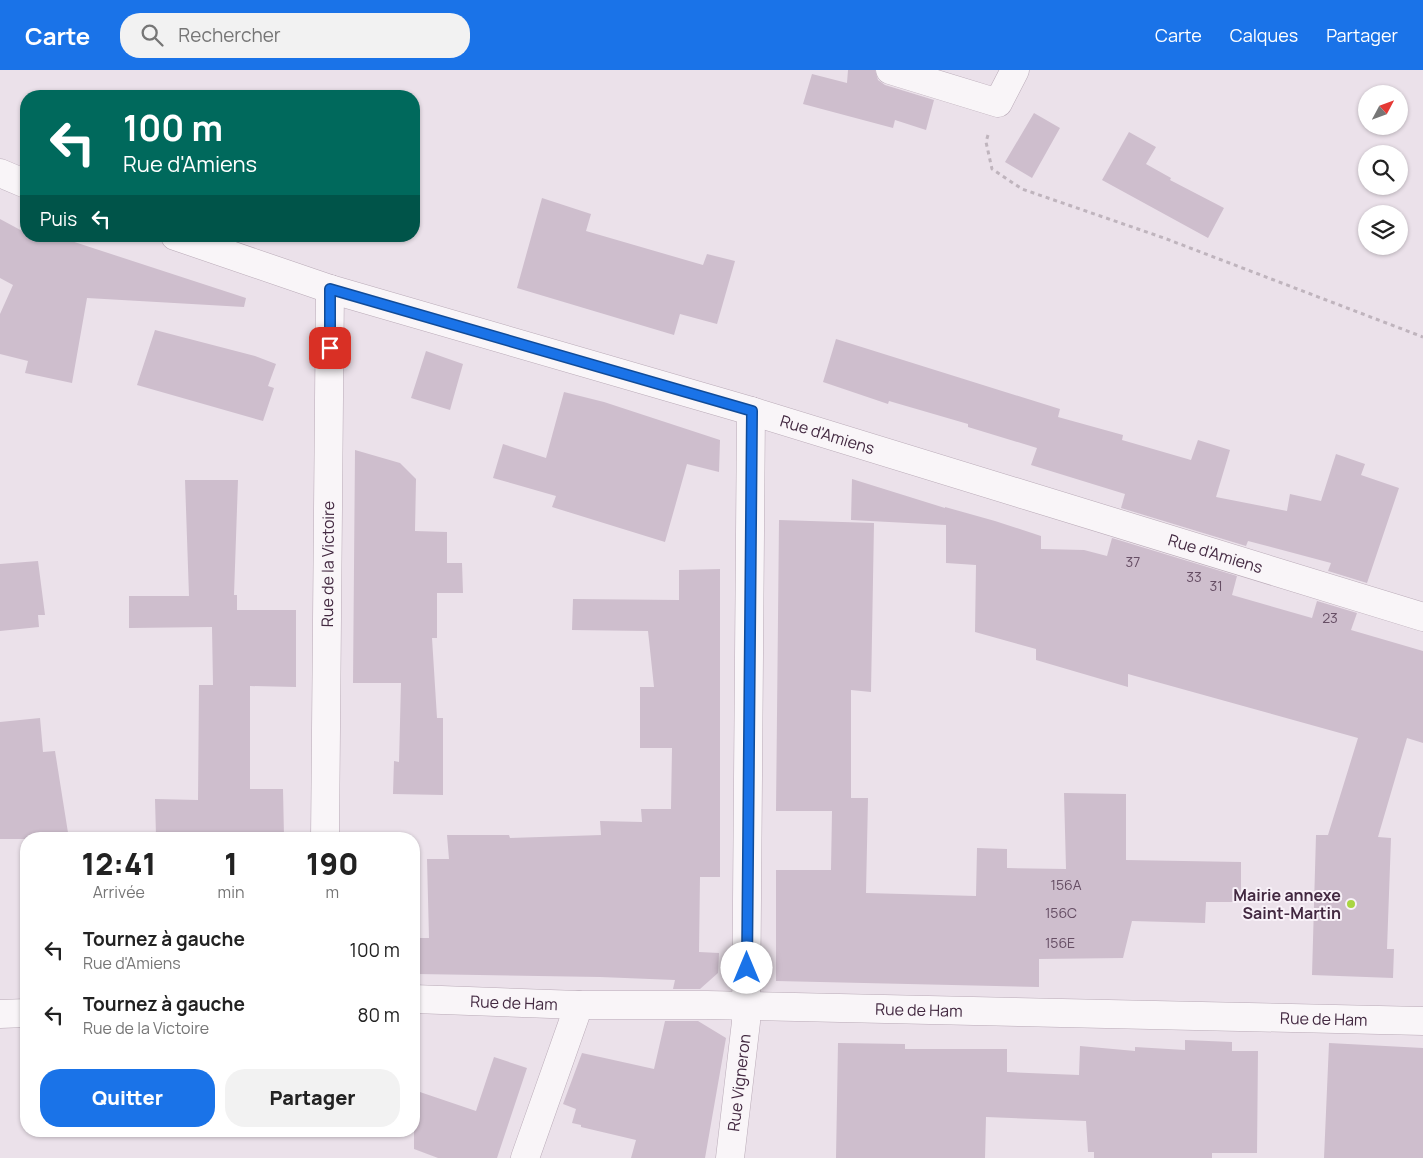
<!DOCTYPE html>
<html lang="fr">
<head>
<meta charset="utf-8">
<style>
	:root { --surface:#fff; --page:#f2f2f2; --text:#222; --muted:#767676; --accent:#1a73e8 }
	body { margin:0; font-family:Manrope,sans-serif; background:var(--page); color:var(--text); height:100vh; display:flex; flex-direction:column; font-size:19px; white-space:nowrap }
	* { box-sizing:border-box; margin:0 }
	p { font-size:16px; color:var(--muted) }
	.icon { flex:none; width:28px; height:28px; fill:none; stroke:currentColor; stroke-width:2; stroke-linecap:round; stroke-linejoin:round }
	.map { position:relative; flex:1; overflow:hidden }
	.panel { position:absolute; left:20px; top:762px; width:400px; height:305px; display:flex; flex-direction:column; background:var(--surface); border-radius:20px; box-shadow:0 1px 4px #0004 }
	.panel>* { flex:none }
	.hud { position:absolute; left:20px; top:20px; width:400px; height:152px; border-radius:20px; box-shadow:0 1px 4px #0004; background:#00695c; color:#fff; overflow:hidden }
	.needle { width:32px; rotate:49deg }
	.fabs { position:absolute; left:1358px; top:15px; display:grid; gap:10px }
	.fabs a { display:grid; place-items:center; width:50px; height:50px; border-radius:50%; background:var(--surface); box-shadow:0 1px 4px #0004; font-size:25px }
	.pin { position:absolute; display:grid; place-items:center; width:42px; height:42px; color:#fff; margin:-21px; border-radius:10px; box-shadow:0 2px 8px #0006 }
	.me { position:absolute; width:55px; margin:-28px; rotate:0deg; stroke-linejoin:round; filter:drop-shadow(0 0 4px #0008) }
	.turn { display:flex; align-items:center; gap:18px; height:105px; padding:0 20px; font-size:22px }
	.turn .icon { width:65px; height:65px; stroke-width:2.5 }
	.turn b { display:block; font-size:35px; line-height:42px }
	.then { display:flex; align-items:center; height:48px; padding:0 20px; background:#0003; gap:10px; font-size:19px }
	.eta { display:flex; justify-content:space-evenly; align-items:center; height:85px; text-align:center }
	.eta b { font-size:30px; font-weight:800; line-height:35px }
	.button { display:flex; gap:10px; margin-top:auto; padding:10px 20px }
	.button a { flex:1; height:58px; border-radius:20px; background:var(--accent); color:#fff; font-size:20px; font-weight:800; line-height:58px; text-align:center }
	.button a+a { background:var(--page); color:var(--text) }
	ul { padding:0; list-style:none }
	li { display:flex; align-items:center; gap:15px; height:65px; padding:0 20px }
	li div { flex:1 }
	li b { display:block; font-size:19px }
	li em { font-style:normal }
	header { display:flex; align-items:center; gap:30px; box-sizing:border-box; height:70px; padding:0 25px; background:var(--accent); color:#fff }
	header strong { font-size:24px }
	nav { display:flex; gap:28px; margin-inline-start:auto; font-size:18px }
	.search { width:350px; height:45px; background:var(--page); display:flex; align-items:center; gap:12px; box-sizing:border-box; padding:0 18px; border-radius:20px; color:var(--muted); font-size:19px }
	.map>svg:first-child { display:block }
</style>
</head>
<body>
<header>
<strong>Carte</strong>
<div class="search"><svg class="icon" aria-label="search" viewBox="0 0 24 24"><circle cx="10" cy="10" r="6"/><path d="M15 15l6 6"/></svg>Rechercher</div>
<nav><a>Carte</a><a>Calques</a><a>Partager</a></nav>
</header>
<div class="map">
<svg width="1423" height="1088" viewBox="0 0 1423 1088">
	<rect width="100%" height="100%" fill="#ebe1ea"/>
	<path fill="#cebecd" d="M848,0H875L878,10L885,15L934,30L926,60L895,50L893,58L803,34L812,4L847,13Z
		M1034,43L1060,58L1032,108L1005,92Z
		M1129,62L1156,77L1146,94L1171,108L1170,110L1224,138L1208,168L1102,110Z
		M542,128L591,144L586,161L703,195L707,184L735,191L717,254L680,244L674,265L517,218Z
		M0,149L26,163V166H56L246,228L244,237L87,228L72,313L25,303L28,291L0,284V244L13,215L0,208Z
		M155,260L255,286L276,294L268,316L274,318L263,351L137,315Z
		M836,269L1060,339L1058,347L1123,365L1122,370L1191,390L1198,370L1230,380L1216,427L1287,441L1290,424L1321,431L1336,384L1365,394L1361,405L1399,418L1367,513L1328,501L1331,493L1248,471L1246,476L1121,438L1125,424L1031,395L1037,378L968,357V354L889,331L888,334L823,312Z
		M426,281L463,294L450,340L411,328Z
		M564,322L604,332L720,370L719,402L687,394L665,472L552,437L556,426L493,408L503,374L546,388Z
		M355,380L400,393L416,409L415,461L447,462V493H462L463,523H437V568H432L437,648H443V725L393,724L394,691L399,692L401,613H353Z
		M852,409L945,438V437L995,451L1041,466V479L1084,480L1107,486L1112,468L1237,506L1232,525L1312,548L1317,531L1357,543L1351,560L1423,581V673L1407,668L1378,767L1391,768L1387,879H1394L1393,908L1312,905L1316,765H1328L1358,668L1128,604V617L1036,590V579L975,562L976,495L946,493V455L851,450Z
		M185,410H238L234,525H237V540H296V617L250,616V719H283L284,767L156,766L155,729L198,730L199,615H213L212,557L129,558V526H189Z
		M779,450L874,453L871,622L851,620V728H868L866,823L976,826L977,778L1007,779V798L1066,799L1064,723L1126,724V790L1241,792V832H1206L1205,853L1132,851L1123,888L1039,889V917L776,911V800H831L832,741H776Z
		M38,491L45,545H38L39,557L0,561V494Z
		M720,499V807H700L699,882L719,883L718,903L700,919H673L675,910L600,907L417,904L420,868H429L427,789H449L447,765H509L510,768L601,765L600,751L642,752L641,739H671L672,678H640V617H654L648,561L572,560L573,529L679,530V500Z
		M40,648L43,682L55,681L69,769H0V652Z
		M665,951H698L726,968L705,1088H631L636,1070L581,1057V1055L572,1053L576,1039L563,1034L582,983L654,999Z
		M1185,970L1232,972V981H1258L1257,1083H1212V1088H1094V1082H1088L1086,1051L986,1047L985,1088H836L838,973L905,974V979H1007V1002L1079,1005L1080,976L1135,981V977L1185,980Z
		M1329,973L1423,978V1088H1324Z
		M494,987L527,998L497,1088H438L414,1079V1020L476,1041Z"/>
	<g fill="none" stroke-linecap="round" stroke-linejoin="round">
		<defs>
			<g id="street">
				<path d="M890,0L998,33L1015,0"/>
				<path d="M0,103L26,114"/>
				<path id="s1" d="M175,166L330,219L751,341L1423,547"/>
				<path id="s2" d="M325,769L330,219"/>
				<path id="s3" d="M414,929L579,935H707L1423,951"/>
				<path d="M0,944L26,943"/>
				<path d="M525,1088L579,935"/>
				<path id="s4" d="M730,1088L746,952L751,341"/>
			</g>
		</defs>
		<use href="#street" stroke="#b9aab7" stroke-width="29"/>
		<path stroke="#bfb4bd" stroke-width="3" stroke-dasharray="4 4" stroke-linecap="butt" d="M988,65L986,72L992,99L1022,119L1164,168L1423,267"/>
		<use href="#street" stroke="#f9f5f8" stroke-width="28"/>
	</g>
	<g fill="none" stroke-linecap="round" stroke-linejoin="round">
		<defs>
			<path id="route" d="M330,278V219L752,341L747,898"/>
		</defs>
		<use href="#route" stroke="#114b97" stroke-width="12"/>
		<use href="#route" stroke="#1a73e8" stroke-width="9"/>
	</g>
	<circle fill="#a9d542" stroke="#f8f1f8" stroke-width="2" cx="1351" cy="834" r="5"/>
	<g text-anchor="middle" dominant-baseline="central" stroke-width="4" stroke-linejoin="round" paint-order="stroke">
		<g font-size="14" fill="#664e64">
			<text x="1133" y="491">37</text>
			<text x="1194" y="506">33</text>
			<text x="1216" y="515">31</text>
			<text x="1330" y="547">23</text>
			<text x="1066" y="814">156A</text>
			<text x="1061" y="842">156C</text>
			<text x="1060" y="872">156E</text>
		</g>
		<g font-size="16" fill="#432941" stroke="#f8f1f8">
			<text stroke="none"><textPath href="#s1" startOffset="682">Rue d'Amiens</textPath></text>
			<text stroke="none"><textPath href="#s1" startOffset="1088">Rue d'Amiens</textPath></text>
			<text stroke="none"><textPath href="#s2" startOffset="275">Rue de la Victoire</textPath></text>
			<text stroke="none"><textPath href="#s3" startOffset="100">Rue de Ham</textPath></text>
			<text stroke="none"><textPath href="#s3" startOffset="505">Rue de Ham</textPath></text>
			<text stroke="none"><textPath href="#s3" startOffset="910">Rue de Ham</textPath></text>
			<text stroke="none"><textPath href="#s4" startOffset="76">Rue Vigneron</textPath></text>
		</g>
		<g font-size="16" font-weight="bold" fill="#432941" stroke="#f8f1f8" text-anchor="end">
			<text x="1341" y="825">Mairie annexe<tspan x="1341" dy="18">Saint-Martin</tspan></text>
		</g>
	</g>
</svg>
<div class="fabs">
<a><svg class="needle" viewBox="-14 -14 28 28"><path d="M0-13l5 13h-10z" fill="#e53935"/><path d="M0 13l5-13h-10z" fill="#767676"/></svg></a>
<a><svg class="icon" aria-label="search" viewBox="0 0 24 24"><circle cx="10" cy="10" r="6"/><path d="M15 15l6 6"/></svg></a>
<a><svg class="icon" aria-label="layers" viewBox="0 0 24 24"><path d="M12 4l9 5-9 5-9-5zM3 14l9 5 9-5"/></svg></a>
</div>
<div class="pin" style="left:330px;top:278px;background:#d93025"><svg class="icon" aria-label="arrive" viewBox="0 0 24 24"><path d="M6 21V4h12l-3 4 3 4H6"/></svg></div>
<svg class="me" style="left:747px;top:898px" viewBox="-20 -20 40 40"><circle r="19" fill="#fff"/><path d="M0-13L10 11 0 6-10 11z" fill="#1a73e8"/></svg>
<div class="hud">
<div class="turn"><svg class="icon" aria-label="left" viewBox="0 0 24 24"><path d="M17 20v-9H6M10 6l-5 5 5 5"/></svg><div><b>100 m</b>Rue d'Amiens</div></div>
<div class="then">Puis<svg class="icon" aria-label="left" viewBox="0 0 24 24"><path d="M17 20v-9H6M10 6l-5 5 5 5"/></svg></div>
</div>
<section class="panel">
<div class="eta">
<div><b>12:41</b><p>Arrivée</p></div>
<div><b>1</b><p>min</p></div>
<div><b>190</b><p>m</p></div>
</div>
<ul>
<li><svg class="icon" aria-label="left" viewBox="0 0 24 24"><path d="M17 20v-9H6M10 6l-5 5 5 5"/></svg><div><b>Tournez à gauche</b><p>Rue d'Amiens</p></div><em>100 m</em></li>
<li><svg class="icon" aria-label="left" viewBox="0 0 24 24"><path d="M17 20v-9H6M10 6l-5 5 5 5"/></svg><div><b>Tournez à gauche</b><p>Rue de la Victoire</p></div><em>80 m</em></li>
</ul>
<div class="button"><a>Quitter</a><a>Partager</a></div>
</section>
</div>
</body>
</html>
